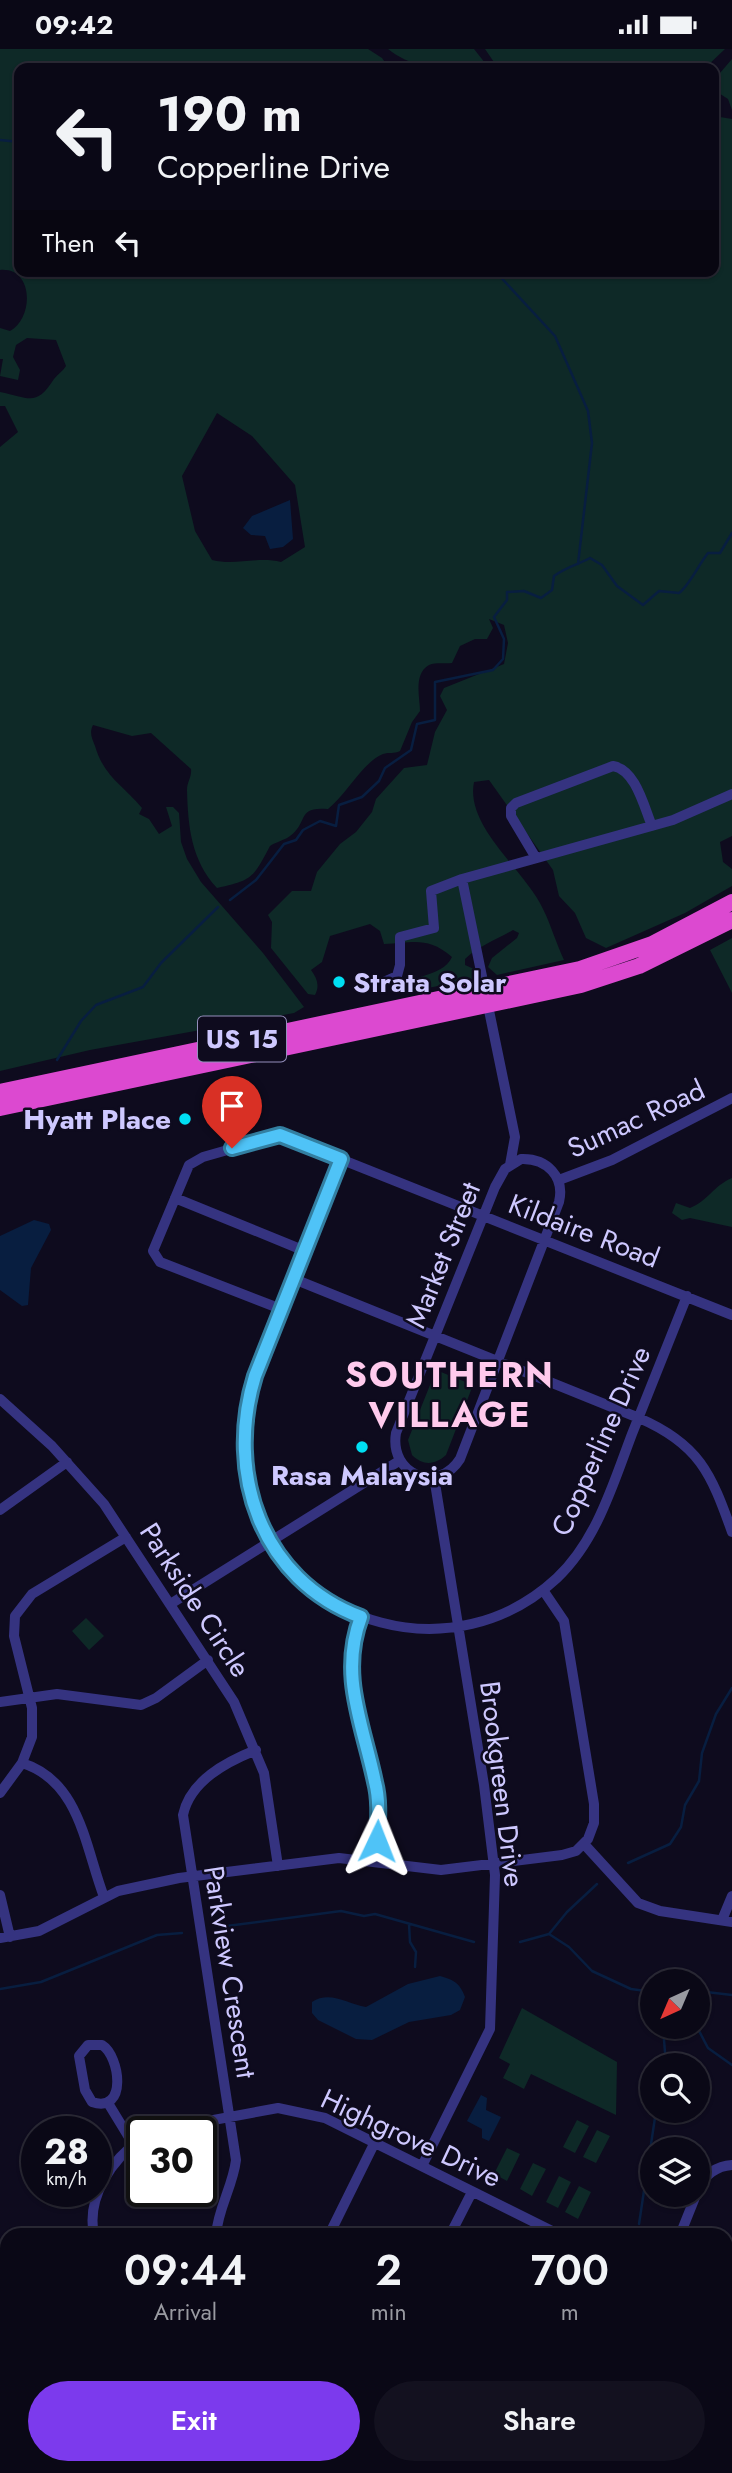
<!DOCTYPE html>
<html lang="en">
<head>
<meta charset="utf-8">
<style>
	:root { --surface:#0a0816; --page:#13111f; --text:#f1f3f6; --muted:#999aa1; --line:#2a2935; --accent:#7c3aed }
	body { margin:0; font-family:Jost,sans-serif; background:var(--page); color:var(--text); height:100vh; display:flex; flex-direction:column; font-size:26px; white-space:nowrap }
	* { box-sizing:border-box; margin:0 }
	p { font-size:23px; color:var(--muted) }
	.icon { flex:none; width:38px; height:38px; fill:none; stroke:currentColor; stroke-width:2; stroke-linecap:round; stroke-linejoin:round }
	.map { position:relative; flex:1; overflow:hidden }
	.details { position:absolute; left:0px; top:2179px; width:733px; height:247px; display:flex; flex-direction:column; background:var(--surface); border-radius:21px 21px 0 0; box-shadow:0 2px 5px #0004,0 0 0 2px var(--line) }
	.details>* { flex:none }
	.banner { position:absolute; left:14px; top:14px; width:705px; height:214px; border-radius:14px; box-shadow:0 2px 5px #0004,0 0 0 2px var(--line); background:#0a0816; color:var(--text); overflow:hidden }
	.needle { width:46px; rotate:224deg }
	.controls { position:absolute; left:640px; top:1920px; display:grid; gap:14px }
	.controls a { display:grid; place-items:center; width:70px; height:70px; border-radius:50%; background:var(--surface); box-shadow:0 2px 5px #0004,0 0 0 2px var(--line); font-size:35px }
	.speed { position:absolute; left:21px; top:2067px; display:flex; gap:14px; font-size:35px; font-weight:700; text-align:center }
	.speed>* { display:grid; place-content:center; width:91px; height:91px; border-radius:50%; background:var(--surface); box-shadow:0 2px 5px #0004,0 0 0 2px var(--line); line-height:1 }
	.speed small { font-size:18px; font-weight:400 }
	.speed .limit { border:4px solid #111; border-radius:10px; background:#fff; color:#111 }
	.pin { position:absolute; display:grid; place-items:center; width:60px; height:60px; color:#fff; margin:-72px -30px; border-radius:50% 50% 50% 0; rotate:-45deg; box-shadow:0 0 7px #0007 }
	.pin .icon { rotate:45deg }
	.me { position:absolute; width:77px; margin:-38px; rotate:2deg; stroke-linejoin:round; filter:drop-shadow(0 0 5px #0008) }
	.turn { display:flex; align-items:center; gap:24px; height:147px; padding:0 28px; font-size:32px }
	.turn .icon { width:91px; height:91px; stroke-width:2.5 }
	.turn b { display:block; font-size:49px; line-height:60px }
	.then { display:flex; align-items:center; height:66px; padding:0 28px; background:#0003; gap:14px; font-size:26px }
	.eta { display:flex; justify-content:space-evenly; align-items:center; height:119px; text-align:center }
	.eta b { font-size:42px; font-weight:600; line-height:49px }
	.primary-button { display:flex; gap:14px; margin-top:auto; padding:14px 28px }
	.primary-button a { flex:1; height:80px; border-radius:42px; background:var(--accent); color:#fff; font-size:28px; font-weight:600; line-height:80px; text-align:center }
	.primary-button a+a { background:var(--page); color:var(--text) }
	.status { display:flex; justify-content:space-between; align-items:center; height:49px; padding:0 35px; background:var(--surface); direction:ltr }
	.status svg { height:19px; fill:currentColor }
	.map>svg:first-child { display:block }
</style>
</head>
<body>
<div class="status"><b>09:42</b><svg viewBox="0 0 49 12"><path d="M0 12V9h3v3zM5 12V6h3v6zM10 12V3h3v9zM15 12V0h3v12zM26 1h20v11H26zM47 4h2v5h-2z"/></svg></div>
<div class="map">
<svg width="732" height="2424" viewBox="0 0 732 2424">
	<rect width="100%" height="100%" fill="#0e0b1e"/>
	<path fill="#0e2927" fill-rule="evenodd" d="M0,0H368L382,9L389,19H19V222H714V67L732,70V787L720,793L723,813L732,820V837L685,864L606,899L586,889L575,864L559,847L553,821L489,731L474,733C465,778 525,821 543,860C551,876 556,894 564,911L497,926L488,918L492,909L517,889L519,884L513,881C496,891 478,897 465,910V916L474,920L478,929L398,945L395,943C407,924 442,930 452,908C427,887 414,894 384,895L380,882L370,875L330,887L322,913L311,921C317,929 320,937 315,946L308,945L271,899L272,873L268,866L292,842H311L317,823L340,795L356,783L372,763L376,750L404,719L427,716L435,683L447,661L440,647L444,639L504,615L508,594L504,576L489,570L493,579L487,590H475L460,597L452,614C445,615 436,613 429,616C413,625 420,649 420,662L412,673L400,702C394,705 389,703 383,705C363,713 346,746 328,760C296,757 309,773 290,787C285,791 276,793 270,797C253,829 253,831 217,839C191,811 188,777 187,741C187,733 192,728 191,720L151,684L132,687L93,676C89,684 92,689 95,697C104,728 123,736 142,759L139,765L149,770L159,785L172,777L166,758H173L179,764L181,793L187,810L201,833L263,904L304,958L294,964L90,1001L0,1022V398L18,383L5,357H0V343C30,349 36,358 54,330C58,325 63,322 66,317L56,291L27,289L16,296L13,308L20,321L18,331L0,327L3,310H0V279L10,282C34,269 34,218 0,221ZM217,364L252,387L295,436L305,498L281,513C258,507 236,517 212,511L195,482L182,427Z
		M388,0H474L489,19C452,19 418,24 388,0Z
		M485,0H725L705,19H498Z
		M732,10V61L728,50L714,41V31Z
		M732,889V944L710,901Z
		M732,1129V1178L690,1169L682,1171L672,1164L676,1154L690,1159C708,1152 713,1137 732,1129Z
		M436,1321L473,1336L446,1406C435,1416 423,1417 412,1406L408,1391Z
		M86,1569L104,1587L89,1601L72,1582Z
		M522,1959L617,2013L616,2066L531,2025L524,2040L503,2029L510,2015L499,2009Z
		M577,2071L589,2077L575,2104L563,2098Z
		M597,2081L610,2087L596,2114L583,2108Z
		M507,2099L520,2105L507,2132L494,2125Z
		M533,2114L546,2120L532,2147L520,2140Z
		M559,2127L571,2133L558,2159L546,2153Z
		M579,2137L591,2143L578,2170L565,2163Z"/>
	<path fill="#081e40" d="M290,451L293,490L283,498L270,500L265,487L251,486L243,479L252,467Z
		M34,1171L49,1175L51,1181L31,1219L28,1256L22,1257L0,1241V1187Z
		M440,1927C454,1931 460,1934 465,1948L460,1961L451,1966L409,1973L372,1991L356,1990L318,1971L312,1964V1953C330,1941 347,1955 366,1958L408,1935Z
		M481,2046L487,2049L486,2061L501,2068L489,2092L482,2089V2080L467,2072Z"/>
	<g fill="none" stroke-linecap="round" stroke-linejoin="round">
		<path stroke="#081e40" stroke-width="2.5" d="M0,91L19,93
			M495,222L555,287L588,362L592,394L578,515
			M230,851L256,831L284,795L296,791L303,781L320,772L336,777L339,756L362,748L379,732L385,719L411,701L417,675L435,671V633L493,621L503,610L504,590L494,568L507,551V543L524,542L541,549L552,541L554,527C566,518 577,516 590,509L602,516L617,537L643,556L659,542L679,544C689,537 699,515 708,504H720L732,484
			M57,1011L81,972L96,956L143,938L161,914L218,858
			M628,1814L670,1795L681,1778L685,1756L699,1732L702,1704L716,1665L732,1639
			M409,1875L410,1893L416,1903L415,1918
			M219,1878L341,1862L364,1867L375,1865L474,1893
			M549,1885L569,1898L592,1922L631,1940L653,1943
			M520,1893L549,1885L567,1863L597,1835
			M0,1940L41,1933L157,1886L182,1884
			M698,1942L732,1946
			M663,1978L666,2016
			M697,1978L708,1999L732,2016
			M639,2175L656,2062
			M560,2418L561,2424"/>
		<path stroke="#353380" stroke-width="10" d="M536,809L511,767V759L516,754L613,717C636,721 644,758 652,777
			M377,936L397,927L400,916V888L434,879L431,842L462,830
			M341,1110L255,1327C243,1366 237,1408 250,1447C292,1580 455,1624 557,1529C597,1491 613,1435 632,1385C650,1339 669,1293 687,1247
			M521,1110C547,1109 565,1128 559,1153L460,1410C438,1445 389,1426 396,1384L495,1138L505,1120Z
			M510,1116L515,1088L462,830L673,771L732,745
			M559,1131L612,1111L732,1049
			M175,1149L305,1202
			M294,1230L639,1369C699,1395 711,1424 732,1483
			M281,1260L160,1213L153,1202L189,1116L203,1108L280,1086L732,1266
			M0,1350L52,1397L104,1455L234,1653L264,1724L278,1817
			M0,1461L67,1413
			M172,1554L399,1412
			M361,1568C335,1633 370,1683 378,1748C380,1769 377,1791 375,1812
			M0,1653L57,1645L141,1656L156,1649L208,1611
			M22,1714C80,1732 85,1798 104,1848
			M0,1744L22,1714L32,1688V1659L14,1587L15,1567L32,1545L126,1488
			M584,1795L638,1854L660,1862L732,1873
			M0,1846L10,1888
			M722,1871L732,1847
			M0,1889L39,1882L118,1842L179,1829L339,1809L441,1821L562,1806L576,1802L588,1790L594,1774V1755L564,1572L543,1541
			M88,1996H102C120,2007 128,2065 92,2053L85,2041L79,2007Z
			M108,2054L133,2095
			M154,2082L278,2059L325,2069L560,2186
			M422,2117L490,1980L495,1826L484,1736L434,1428
			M698,2140C705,2126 716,2117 732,2116
			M94,2186C86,2148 112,2110 142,2089
			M216,2186C218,2159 233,2137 236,2111L183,1766C190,1732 226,1713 256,1701
			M329,2186L374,2095
			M450,2186L472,2143
			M633,2186H649
			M680,2186L696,2146
			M726,2224L732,2227
			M726,2303L732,2298
			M54,2418L55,2424
			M165,2418L166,2424
			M341,2418L346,2424
			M635,2418L636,2424
			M470,2424V2418"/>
		<path stroke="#dc49d0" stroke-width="16" d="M0,1043L580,920L652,895L732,853
			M0,1059L581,936L639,917L732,871"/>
	</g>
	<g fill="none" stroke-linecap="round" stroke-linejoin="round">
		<defs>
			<path id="route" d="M232,1099L280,1086L341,1110L255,1327C225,1424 261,1531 361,1568C339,1626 363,1675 375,1733C380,1752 378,1772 377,1792"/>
		</defs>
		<use href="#route" stroke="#337fa1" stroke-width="18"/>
		<use href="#route" stroke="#4fc3f7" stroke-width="12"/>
	</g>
	<g fill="#00dff3" stroke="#0e0b1e" stroke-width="2.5">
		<circle cx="339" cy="933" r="7"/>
		<circle cx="185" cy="1070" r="7"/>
		<circle cx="362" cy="1398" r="7"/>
	</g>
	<g text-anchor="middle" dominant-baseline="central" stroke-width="5" stroke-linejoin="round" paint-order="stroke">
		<rect fill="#0e0b1e" stroke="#948fbc" stroke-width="2" x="198" y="967.5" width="88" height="45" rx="5"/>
		<g font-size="26" font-weight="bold" fill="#cec8ff">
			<text x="242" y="990">US 15</text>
		</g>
		<g font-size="28" font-weight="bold" fill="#cec8ff" stroke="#0e0b1e" text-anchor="start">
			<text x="353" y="933">Strata Solar</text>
			<text x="171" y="1070" text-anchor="end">Hyatt Place</text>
			<text x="362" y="1426" text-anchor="middle">Rasa Malaysia</text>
		</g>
		<g font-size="28" fill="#cec8ff" stroke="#0e0b1e">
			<text transform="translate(636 1070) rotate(-25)">Sumac Road</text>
			<text transform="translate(584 1182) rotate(21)">Kildaire Road</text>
			<text transform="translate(443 1206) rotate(-68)">Market Street</text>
			<text transform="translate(601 1392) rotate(-66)">Copperline Drive</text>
			<text transform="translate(195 1551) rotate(57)">Parkside Circle</text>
			<text transform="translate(502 1735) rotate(83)">Brookgreen Drive</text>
			<text transform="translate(230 1923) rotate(81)">Parkview Crescent</text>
			<text transform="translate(411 2089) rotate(25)">Highgrove Drive</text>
		</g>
		<g font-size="35" font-weight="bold" letter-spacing="2" fill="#ffcaed" stroke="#0e0b1e">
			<text x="450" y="1326">SOUTHERN<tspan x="450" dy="40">VILLAGE</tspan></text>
		</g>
	</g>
</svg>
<div class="controls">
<a><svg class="needle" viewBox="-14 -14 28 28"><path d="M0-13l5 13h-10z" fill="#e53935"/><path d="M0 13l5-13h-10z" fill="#999aa1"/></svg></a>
<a><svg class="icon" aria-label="search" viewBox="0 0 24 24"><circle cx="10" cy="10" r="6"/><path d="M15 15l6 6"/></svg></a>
<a><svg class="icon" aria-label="layers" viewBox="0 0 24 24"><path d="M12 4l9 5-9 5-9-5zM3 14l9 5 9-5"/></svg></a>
</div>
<div class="speed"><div>28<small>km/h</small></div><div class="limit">30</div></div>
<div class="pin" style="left:232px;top:1099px;background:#d93025"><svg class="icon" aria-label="arrive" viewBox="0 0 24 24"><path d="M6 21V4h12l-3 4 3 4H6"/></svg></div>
<svg class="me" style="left:377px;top:1792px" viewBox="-20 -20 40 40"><path d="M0-17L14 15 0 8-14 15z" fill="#4fc3f7" stroke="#fff" stroke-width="4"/></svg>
<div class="banner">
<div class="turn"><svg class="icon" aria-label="left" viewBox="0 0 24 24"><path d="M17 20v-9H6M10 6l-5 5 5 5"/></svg><div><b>190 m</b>Copperline Drive</div></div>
<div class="then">Then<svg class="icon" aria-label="left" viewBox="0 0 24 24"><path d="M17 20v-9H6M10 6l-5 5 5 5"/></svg></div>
</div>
<section class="details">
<div class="eta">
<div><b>09:44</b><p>Arrival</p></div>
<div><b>2</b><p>min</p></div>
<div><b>700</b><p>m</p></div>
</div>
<div class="primary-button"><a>Exit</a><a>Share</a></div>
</section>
</div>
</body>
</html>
